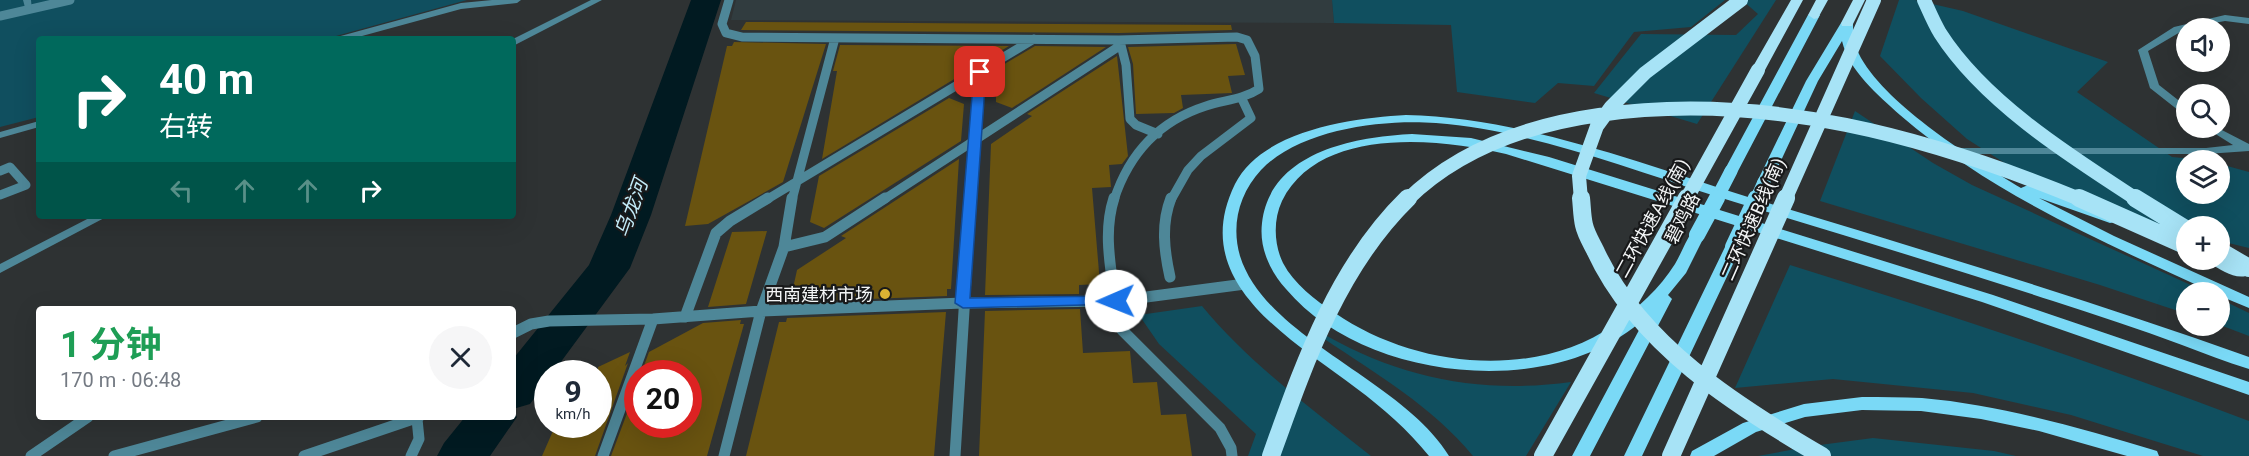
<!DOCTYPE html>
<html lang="zh">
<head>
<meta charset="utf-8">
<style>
	:root { --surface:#fff; --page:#f6f6f7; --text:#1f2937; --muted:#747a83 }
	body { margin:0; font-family:Roboto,"Noto Sans SC",sans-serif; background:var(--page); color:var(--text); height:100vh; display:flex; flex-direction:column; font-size:22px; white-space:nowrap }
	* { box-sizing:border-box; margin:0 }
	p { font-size:20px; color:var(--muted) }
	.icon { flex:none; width:33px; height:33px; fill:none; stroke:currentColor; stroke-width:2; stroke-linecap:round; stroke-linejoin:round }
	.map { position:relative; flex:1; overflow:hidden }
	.side { position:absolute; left:36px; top:306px; width:480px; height:114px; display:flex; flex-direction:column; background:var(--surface); border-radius:6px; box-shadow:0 6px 24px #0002 }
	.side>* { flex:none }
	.guide { position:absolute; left:36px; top:36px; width:480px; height:183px; border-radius:6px; box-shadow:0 6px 24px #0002; background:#00695c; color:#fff; overflow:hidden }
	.tools { position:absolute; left:2176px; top:18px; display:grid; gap:12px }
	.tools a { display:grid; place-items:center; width:54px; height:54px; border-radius:50%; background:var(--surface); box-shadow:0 6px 24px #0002; font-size:30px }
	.speed { position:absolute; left:534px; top:360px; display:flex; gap:12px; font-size:30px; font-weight:700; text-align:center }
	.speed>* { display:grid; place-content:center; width:78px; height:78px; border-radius:50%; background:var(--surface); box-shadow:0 6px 24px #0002; line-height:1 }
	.speed small { font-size:15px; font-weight:400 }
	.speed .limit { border:9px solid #d22; background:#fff; color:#111 }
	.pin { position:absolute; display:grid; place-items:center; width:51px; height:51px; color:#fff; margin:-26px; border-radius:12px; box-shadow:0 3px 9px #0006 }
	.me { position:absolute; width:66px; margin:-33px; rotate:269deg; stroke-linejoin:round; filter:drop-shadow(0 0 4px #0008) }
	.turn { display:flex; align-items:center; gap:21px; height:126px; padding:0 24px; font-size:27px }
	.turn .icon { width:78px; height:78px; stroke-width:2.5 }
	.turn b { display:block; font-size:42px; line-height:51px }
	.lanes { display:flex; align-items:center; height:57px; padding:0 24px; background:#0003; justify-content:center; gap:30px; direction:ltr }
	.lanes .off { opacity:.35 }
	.round { display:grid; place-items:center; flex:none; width:63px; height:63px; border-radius:32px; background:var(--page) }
	.overview { display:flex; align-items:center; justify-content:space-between; height:102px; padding:0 24px }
	h1 { font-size:36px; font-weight:700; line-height:45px; color:#1e9e55 }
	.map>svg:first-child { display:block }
</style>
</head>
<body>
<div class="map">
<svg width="2249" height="456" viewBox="0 0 2249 456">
	<rect width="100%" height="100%" fill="#2e3233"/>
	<path fill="#313c3f" d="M736,0H1332L1334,23L731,20Z"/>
	<path fill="#104f5f" d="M0,0H467L325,39H39V117L0,127Z
		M1332,0H1725L1691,27L1634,32L1594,86L1558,83L1535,103L1457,92L1451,25L1334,23Z
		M1742,0H1776L1697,124L1594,93L1641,34L1736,35L1758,14Z
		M1899,0H1915L1963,11L2108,62L2077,92L2172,157L2206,160H2187V194H2220V164L2249,172V248L2220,241V226H2187V233L2149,224L2014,169L1967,139L1921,98L1880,56Z
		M1855,111L1933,163L1972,185L2206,292H2187V314L2100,285L1820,201Z
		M1790,265C1945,313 2098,364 2249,421V456H2203L2071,415L1973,393L1833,379L1735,388Z
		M2220,299L2249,313V336L2220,325Z
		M1202,306C1250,364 1312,409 1371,456H1248L1256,434L1159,344L1139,315Z
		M1327,336C1403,379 1484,394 1571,382L1526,456H1473C1432,406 1376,374 1323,338Z
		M1873,438L1994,451L2016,456H1758L1812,446Z"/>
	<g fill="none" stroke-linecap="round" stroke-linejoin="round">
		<path fill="#011a21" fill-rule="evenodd" d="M691,0H721L651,215L630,268L552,374H548V380L530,404L513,409V359L589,265L611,215Z
			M513,409L517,417L490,456H437L444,443L465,417H513Z"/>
	</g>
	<path fill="#695310" d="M746,22L1231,25L1232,30L1119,33L741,30Z
		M734,42L826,44L783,182L708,224L685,226L727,46H732Z
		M1236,44L1245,75L1228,76L1232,93L1181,95L1183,108L1174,113L1136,114L1133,64L1128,47Z
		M840,45L1009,46L822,159L837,71H833Z
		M1035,46L1106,47L1012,108L996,102V69Z
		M1117,56L1128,156L1122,164L1109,165L1111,187L1092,188L1100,284L1079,285V294L985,295L991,144L1032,116L1027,114Z
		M949,98L964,104L961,141L824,228L810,222L819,176Z
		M959,159L951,289H947V296L790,302L797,270L846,238L841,236Z
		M767,231L746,304L708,307L732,232Z
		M1080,309L1083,353L1130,351L1133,383L1157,382L1161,415L1186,414L1192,456H979L985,311Z
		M946,312L934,456H746L779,322H786L787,318Z
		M741,320L740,324H744L707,456H611L638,384V424H688V374H641L649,352L703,323Z
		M630,352L625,366L628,363L595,456H542L556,424H598V367Z"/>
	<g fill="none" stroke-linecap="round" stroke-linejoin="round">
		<path stroke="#4e8798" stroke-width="9" d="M729,0L722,24L726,33L742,37L1119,40L1237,37L1247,40L1255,56L1259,89C1242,100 1224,100 1206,106C1159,121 1129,154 1114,200
			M0,16L70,0
			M1120,41L1126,65L1130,119L1136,125L1158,134
			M0,171L10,167L26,185L0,195
			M766,200L1034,39
			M792,200L835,38
			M883,200L1121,45
			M971,200L980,72
			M1171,200L1188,170L1201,156L1251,118L1242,99"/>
		<path stroke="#4e8798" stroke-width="11" d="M1114,198C1101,238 1114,279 1117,320L1122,330L1220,428L1231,448L1232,456
			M784,247L825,237L885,198
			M1170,277C1164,250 1161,224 1171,198
			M685,317L716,233L730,221L768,198
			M513,333L531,324L549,321L653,319L761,311L963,303L1116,301L1245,284
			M31,456L88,417
			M114,456L257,417
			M304,456L419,417
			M411,456L419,439L417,419
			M603,456L653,319
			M724,456L761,311L784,247L792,198
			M955,456L971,198"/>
		<path fill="#4e8798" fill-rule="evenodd" d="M23,0H31L32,11H26Z"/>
		<path fill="#4e8798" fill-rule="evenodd" d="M591,0H602L513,46V39Z
			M2225,15L2249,18V24L2225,21L2187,28L2148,51L2159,85L2187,107V115L2183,114L2150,88L2138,50L2174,27Z
			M2206,128H2218L2249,144V151L2206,154H1957L1952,151L1957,148H2206L2233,145Z
			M93,216H108L0,273V264Z"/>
		<path fill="#4e8798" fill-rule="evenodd" d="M492,0H521L517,3L461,9L351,39H335L337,37L461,3Z
			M39,121V127L0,138V132Z"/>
		<path fill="#7ad9f6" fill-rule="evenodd" d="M1814,12L1820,15L1738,171L1736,174H1726L1724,171L1808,15Z
			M1847,20L1853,23C1853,36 1855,47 1861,58C1889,107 1973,159 2021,188L2028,185L2033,186L2115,216L2117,219L2115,222L2110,223L2039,198L2114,236L2249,297V308L2220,296V292H2212C2103,242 1993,195 1900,115C1878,95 1849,71 1842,41L1818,81L1771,182L1769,185H1759L1757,182L1806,81L1841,23Z
			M1406,115C1520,117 1640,163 1748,197C1916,248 2084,298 2249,357V369C2226,362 2204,353 2182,345C2139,329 2096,315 2053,301C1940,264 1826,230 1712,195C1625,167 1527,130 1436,123C1382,119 1300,129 1261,170C1239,194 1231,225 1240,256C1266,339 1402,379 1449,456H1429C1408,430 1383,408 1356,388C1290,338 1187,282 1235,184C1262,130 1353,118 1406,115Z
			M1412,134L1471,138L1549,157L1993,295L2249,382V395L1982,302L1506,154C1439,138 1319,126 1282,201C1273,220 1274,245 1283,263C1294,284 1315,300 1335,313C1413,367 1533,381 1614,325C1637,309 1660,288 1675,264C1681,254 1685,242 1692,232H1702L1705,235L1686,273L1668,295L1672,299L1590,456H1572L1646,317C1556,402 1364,382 1286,289C1270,271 1259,248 1262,223C1270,152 1354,137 1412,134Z
			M1733,242L1741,247L1642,456H1624L1725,247Z
			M1862,397C1882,397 1902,397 1922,398C2002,405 2080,428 2157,451L2159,456H2127L2039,431L1981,419L1921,411L1862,410L1805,417L1756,432L1714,456H1690L1692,451L1743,423L1804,404Z"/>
		<path fill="#a7e3f6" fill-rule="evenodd" d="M1791,0H1803L1765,70L1763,73H1753L1751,70Z
			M1816,0H1828L1818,18L1814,19L1808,15Z
			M1853,0H1865L1852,26H1842L1841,23Z
			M2220,256L2246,268L2249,272L2246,276C2233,279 2221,269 2210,264L2207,260H2220Z"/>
		<path stroke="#7ad9f6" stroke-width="13" d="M1716,200L1731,171
			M1756,200L1764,182"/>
		<path stroke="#7ad9f6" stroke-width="16" d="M1697,235L1717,198
			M1733,247L1756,198"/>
		<path stroke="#a7e3f6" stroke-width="14" d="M1924,0C1929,11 1934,23 1940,33C1984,102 2070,156 2138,200
			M1407,200C1459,149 1529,125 1599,115C1765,91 1930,137 2082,200
			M1581,200L1579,176L1597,126L1611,107L1645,73L1741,0
			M1686,200L1758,70
			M1785,200L1874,0"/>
		<path stroke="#a7e3f6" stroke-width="18" d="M1581,198C1582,207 1582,217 1584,225C1586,234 1591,242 1595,250C1638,344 1736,406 1822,456
			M2079,198L2187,246
			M2135,198L2187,230
			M2220,251L2249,268
			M1271,456C1304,364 1337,267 1408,198
			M1543,456L1687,198
			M1671,456L1786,198"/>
	</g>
	<path fill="#1a73e8" stroke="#114b97" stroke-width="1.5" d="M980,68L986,72L970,298L1116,296L1124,301L1122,304L963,308L955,303L974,72Z"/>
	<circle fill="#dbb233" stroke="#18191a" stroke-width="2" cx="885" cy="294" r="6"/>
	<g text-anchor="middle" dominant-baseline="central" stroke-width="4.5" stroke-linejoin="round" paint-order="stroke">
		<g font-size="18" fill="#f3f5f6" stroke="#18191a">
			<text transform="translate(1652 218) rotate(-61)">二环快速A线(南)</text>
			<text transform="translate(1682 218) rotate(-63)">碧鸡路</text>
			<text transform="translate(1753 219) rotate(-66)">二环快速B线(南)</text>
		</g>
		<g font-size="18" fill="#f3f5f6" stroke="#18191a" text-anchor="end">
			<text x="873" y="294">西南建材市场</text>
		</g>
		<g font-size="20" font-style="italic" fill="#c3ecf9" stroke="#18191a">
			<text transform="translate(631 208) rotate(-70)">乌龙河</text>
		</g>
	</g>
</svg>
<div class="tools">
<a><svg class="icon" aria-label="sound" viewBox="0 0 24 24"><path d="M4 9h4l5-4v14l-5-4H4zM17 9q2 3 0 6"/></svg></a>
<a><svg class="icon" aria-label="search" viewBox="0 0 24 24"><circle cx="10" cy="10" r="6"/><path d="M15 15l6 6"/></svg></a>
<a><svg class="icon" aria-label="layers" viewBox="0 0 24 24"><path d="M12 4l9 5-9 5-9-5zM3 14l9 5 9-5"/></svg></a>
<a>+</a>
<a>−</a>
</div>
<div class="speed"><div>9<small>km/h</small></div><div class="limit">20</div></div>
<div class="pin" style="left:980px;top:72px;background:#d93025"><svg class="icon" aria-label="arrive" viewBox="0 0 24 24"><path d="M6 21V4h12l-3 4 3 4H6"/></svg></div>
<svg class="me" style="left:1116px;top:301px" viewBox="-20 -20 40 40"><circle r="19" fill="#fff"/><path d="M0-13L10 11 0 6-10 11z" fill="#1a73e8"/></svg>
<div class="guide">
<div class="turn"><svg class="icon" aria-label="right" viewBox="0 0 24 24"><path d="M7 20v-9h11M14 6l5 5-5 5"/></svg><div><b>40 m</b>右转</div></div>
<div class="lanes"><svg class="icon off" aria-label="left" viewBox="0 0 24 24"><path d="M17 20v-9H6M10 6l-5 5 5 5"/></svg><svg class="icon off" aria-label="ahead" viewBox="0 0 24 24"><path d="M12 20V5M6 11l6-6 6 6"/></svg><svg class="icon off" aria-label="ahead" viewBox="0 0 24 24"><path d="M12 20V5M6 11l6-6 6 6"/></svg><svg class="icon" aria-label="right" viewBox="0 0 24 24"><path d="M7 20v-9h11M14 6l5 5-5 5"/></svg></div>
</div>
<section class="side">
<div class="overview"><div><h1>1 分钟</h1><p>170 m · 06:48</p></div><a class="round"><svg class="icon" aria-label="close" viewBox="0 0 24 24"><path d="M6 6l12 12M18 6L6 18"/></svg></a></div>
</section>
</div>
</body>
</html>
